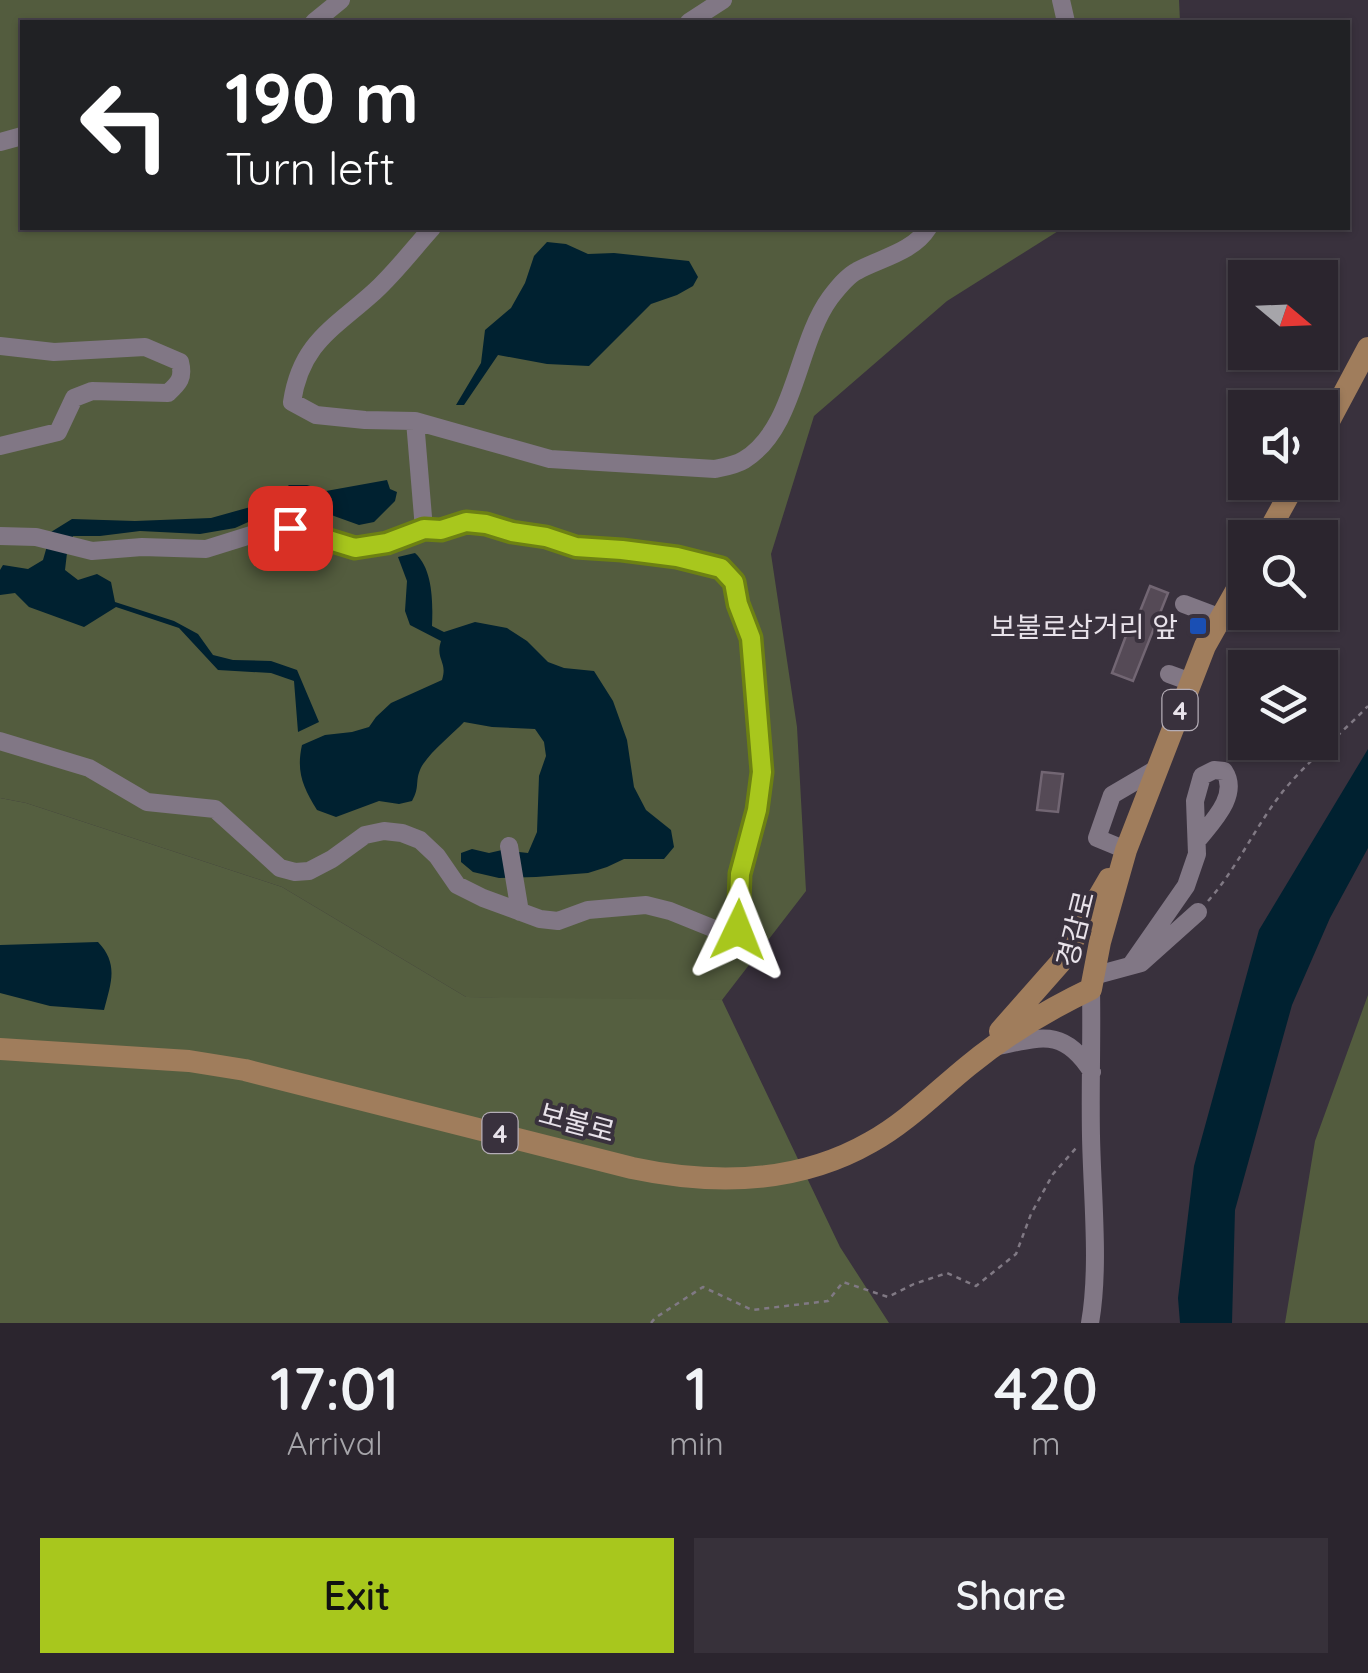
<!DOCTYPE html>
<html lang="en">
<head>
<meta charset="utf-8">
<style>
	:root { --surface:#2b252e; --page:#37313a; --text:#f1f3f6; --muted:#a6a5aa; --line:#47424a; --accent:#a8c71d }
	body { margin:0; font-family:Quicksand,"Noto Sans KR",sans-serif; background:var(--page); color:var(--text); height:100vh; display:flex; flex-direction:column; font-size:38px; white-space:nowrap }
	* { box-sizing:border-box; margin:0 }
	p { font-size:32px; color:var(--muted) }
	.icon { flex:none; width:55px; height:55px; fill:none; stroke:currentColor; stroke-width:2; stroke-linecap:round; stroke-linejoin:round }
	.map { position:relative; height:1323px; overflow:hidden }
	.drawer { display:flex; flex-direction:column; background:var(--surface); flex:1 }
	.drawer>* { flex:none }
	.guide { position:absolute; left:20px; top:20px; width:1330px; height:210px; border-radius:0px; box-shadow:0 2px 8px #0004,0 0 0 2px var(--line); background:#202124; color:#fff; overflow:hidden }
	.needle { width:65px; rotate:109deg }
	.fabs { position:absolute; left:1228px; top:260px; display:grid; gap:20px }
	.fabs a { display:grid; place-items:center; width:110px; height:110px; border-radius:0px; background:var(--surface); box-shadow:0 2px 8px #0004,0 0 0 2px var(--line); font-size:50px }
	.pin { position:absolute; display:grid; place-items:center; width:85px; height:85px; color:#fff; margin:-42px; border-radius:20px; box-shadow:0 5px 15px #0006 }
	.me { position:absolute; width:110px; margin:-55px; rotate:2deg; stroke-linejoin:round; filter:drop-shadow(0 0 8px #0008) }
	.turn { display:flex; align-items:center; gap:35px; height:210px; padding:0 40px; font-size:45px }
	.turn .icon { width:130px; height:130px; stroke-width:2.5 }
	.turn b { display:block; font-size:70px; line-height:85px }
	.eta { display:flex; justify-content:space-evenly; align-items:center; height:170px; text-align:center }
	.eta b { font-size:60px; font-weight:600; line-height:70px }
	.button { display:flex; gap:20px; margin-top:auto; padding:20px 40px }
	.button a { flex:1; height:115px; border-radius:0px; background:var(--accent); color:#111; font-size:40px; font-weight:600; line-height:115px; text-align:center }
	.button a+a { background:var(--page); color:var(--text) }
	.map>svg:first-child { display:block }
</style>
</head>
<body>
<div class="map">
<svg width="1368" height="1323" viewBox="0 0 1368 1323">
	<rect width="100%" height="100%" fill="#39313d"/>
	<path fill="#535c3e" d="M0,0H1179L1180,22H22V228H1063L947,301L814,416L771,554L797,727L806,891L722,1000L601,1001L466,997L282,887L26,803L0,798Z
		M1368,995V1323H1285L1315,1141Z"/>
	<path fill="#555f40" d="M0,798L26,803L282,887L466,997L722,1000L840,1247L889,1323H0Z"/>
	<path fill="#002130" d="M547,242L566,244L588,254L614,253L689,261L698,277L693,286L677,295L651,304L589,366L547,364L498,355L464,405H456L481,363L485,330L511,308L525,283L534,256Z
		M387,480L390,489L397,492L395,501L374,522L359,525L334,516L310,503L273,511L235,528L200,534L140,531L100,536H73L67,553L65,570L78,580L97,574L111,582L115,602L174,621L198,634L213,655L233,660L271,661L297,670L319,722L298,732L294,681L271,673L218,670L179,628L116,607L84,627L29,607L15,593L0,595V570L3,565L28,569L43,560L51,532L72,519L135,521L211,518L279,499L286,500L281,492L289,485H307L326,491Z
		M415,553C433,569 433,603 432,626L444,632L475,622L507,628L527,641L548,662L564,668L594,671L613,701L627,740L634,787L646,810L671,830L674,847L664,859H624L607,867L588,873L536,877L499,878L473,872L461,862V853L472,849L489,853L502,850L528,853L537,832L539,776L546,756L544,742L535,729L492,727L464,722C452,735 426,755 420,770C415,782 420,787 412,801L399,804L379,801L336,817L317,810C303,787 296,772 302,745L325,735L352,732L369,727L376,717L391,703L442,680C448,661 435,660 441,641L410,625L405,611L407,581L398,557Z
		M1368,749V848L1330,918L1292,1005L1235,1210L1232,1323H1180L1178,1298L1194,1166L1259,930Z
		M98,942C119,964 111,983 104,1010L50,1006L0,993V945Z"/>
	<path fill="#554a56" stroke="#726673" stroke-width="2.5" d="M1150,586L1168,593L1133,681L1112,673L1127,633L1131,634Z
		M1042,772L1063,774L1058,812L1037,810Z"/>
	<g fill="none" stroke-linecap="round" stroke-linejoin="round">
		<path stroke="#807984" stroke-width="2.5" stroke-dasharray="5 5" stroke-linecap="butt" d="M1208,901C1238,867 1256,825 1284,790C1309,760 1341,734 1368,706
			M651,1323L655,1318L703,1287L752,1310L828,1301L843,1282L888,1297L914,1284L947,1273L976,1286L1016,1254L1031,1214L1053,1174L1076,1148"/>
		<path stroke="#817785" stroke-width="18" d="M1061,0L1066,22
			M314,22L341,0
			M689,22L723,0
			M0,142L22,136
			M432,228C413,249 395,273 374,292C333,329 301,343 292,402L316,415L365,420L415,421L550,459L715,469C725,467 736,465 744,460C796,428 796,345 830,298C837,289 847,276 857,271C881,258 913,252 928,228
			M0,346L54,352L145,347L180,362C184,378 179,383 168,393L92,391L74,398L58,432L0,446
			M0,536L36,537L92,551L142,547L206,549L267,530L290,528L355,548L387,543L424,529L415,421
			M1184,604L1221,618
			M1169,674L1191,682
			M0,741L89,768L147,802L215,809L280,868L295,872L309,871L332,859L365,835L384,831L402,833L420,840L437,856L457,885L483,898L540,919L558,921L588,910L646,905L670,911L727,934L738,930L740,874L757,810L762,772L751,638L738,604L734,582L721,568L677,557L622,550L576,547L546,537L512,532L486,523L466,522L441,530L424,529
			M509,846L520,912
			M1126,850L1097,838L1112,795L1158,768
			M1131,965L1186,886L1197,854L1195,801L1202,776L1214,770L1224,771C1240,795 1212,822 1197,841
			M1093,976L1141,963L1198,912
			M998,1046C1042,1037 1064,1028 1092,1072
			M1090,1323C1100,1267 1092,1194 1091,1136C1090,1087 1092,1038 1091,989"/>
		<path stroke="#a07d5c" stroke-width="22" d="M1320,438L1368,348
			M1265,538L1296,482
			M1000,1031L1060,963L1109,879
			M0,1049L189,1061L245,1070L632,1168C712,1185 798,1184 871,1142C907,1122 936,1092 968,1066C1006,1035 1047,1010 1091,989L1100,942L1126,850L1205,646L1245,575"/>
	</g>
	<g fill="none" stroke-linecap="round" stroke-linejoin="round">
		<defs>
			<path id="route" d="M290,528L355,548L387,543L424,529L441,530L466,522L486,524L512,532L546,537L576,547L622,550L677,557L721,568L734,582L738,604L751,638L762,772L757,810L740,874L738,930"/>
		</defs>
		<use href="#route" stroke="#6d8113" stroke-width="25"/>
		<use href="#route" stroke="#a8c71d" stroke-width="18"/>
	</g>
	<rect fill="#1a4fb4" stroke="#39313d" stroke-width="4" x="1188" y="616" width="20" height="20" rx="5"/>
	<g text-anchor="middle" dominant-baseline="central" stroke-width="8" stroke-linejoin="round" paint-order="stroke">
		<g fill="#39313d" stroke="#b4adb6" stroke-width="2.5">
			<rect x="1162.5" y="690" width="35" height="40" rx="8"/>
			<rect x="482.5" y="1113" width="35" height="40" rx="8"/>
		</g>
		<g font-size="25" font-weight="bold" fill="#e8e2ea">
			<text x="1180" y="710">4</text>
			<text x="500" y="1133">4</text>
		</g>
		<g font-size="28" fill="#e8e2ea" stroke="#39313d" text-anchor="end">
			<text x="1178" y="626">보불로삼거리 앞</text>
		</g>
		<g font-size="28" fill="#e8e2ea" stroke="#39313d">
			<text transform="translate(1075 929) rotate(-76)">경감로</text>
			<text transform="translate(577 1122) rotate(15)">보불로</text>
		</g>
	</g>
</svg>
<div class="fabs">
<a><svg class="needle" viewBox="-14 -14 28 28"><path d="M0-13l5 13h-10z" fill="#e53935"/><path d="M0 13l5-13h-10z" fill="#a6a5aa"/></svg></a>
<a><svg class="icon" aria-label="sound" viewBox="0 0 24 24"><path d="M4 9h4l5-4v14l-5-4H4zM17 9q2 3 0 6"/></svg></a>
<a><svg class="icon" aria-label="search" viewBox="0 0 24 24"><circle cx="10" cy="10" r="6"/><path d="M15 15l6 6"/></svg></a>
<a><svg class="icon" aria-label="layers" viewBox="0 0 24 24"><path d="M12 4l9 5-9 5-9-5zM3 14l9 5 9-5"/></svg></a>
</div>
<div class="pin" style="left:290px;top:528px;background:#d93025"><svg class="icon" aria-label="arrive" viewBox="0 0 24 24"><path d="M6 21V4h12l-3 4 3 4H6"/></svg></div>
<svg class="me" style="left:738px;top:930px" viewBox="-20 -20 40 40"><path d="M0-17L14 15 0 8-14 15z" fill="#a8c71d" stroke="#fff" stroke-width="4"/></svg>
<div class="guide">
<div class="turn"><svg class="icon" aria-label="left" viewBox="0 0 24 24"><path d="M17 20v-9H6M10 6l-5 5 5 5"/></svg><div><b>190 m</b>Turn left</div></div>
</div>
</div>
<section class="drawer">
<div class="eta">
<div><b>17:01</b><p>Arrival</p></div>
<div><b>1</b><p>min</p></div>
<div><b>420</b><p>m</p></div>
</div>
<div class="button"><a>Exit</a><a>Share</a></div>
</section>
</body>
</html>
